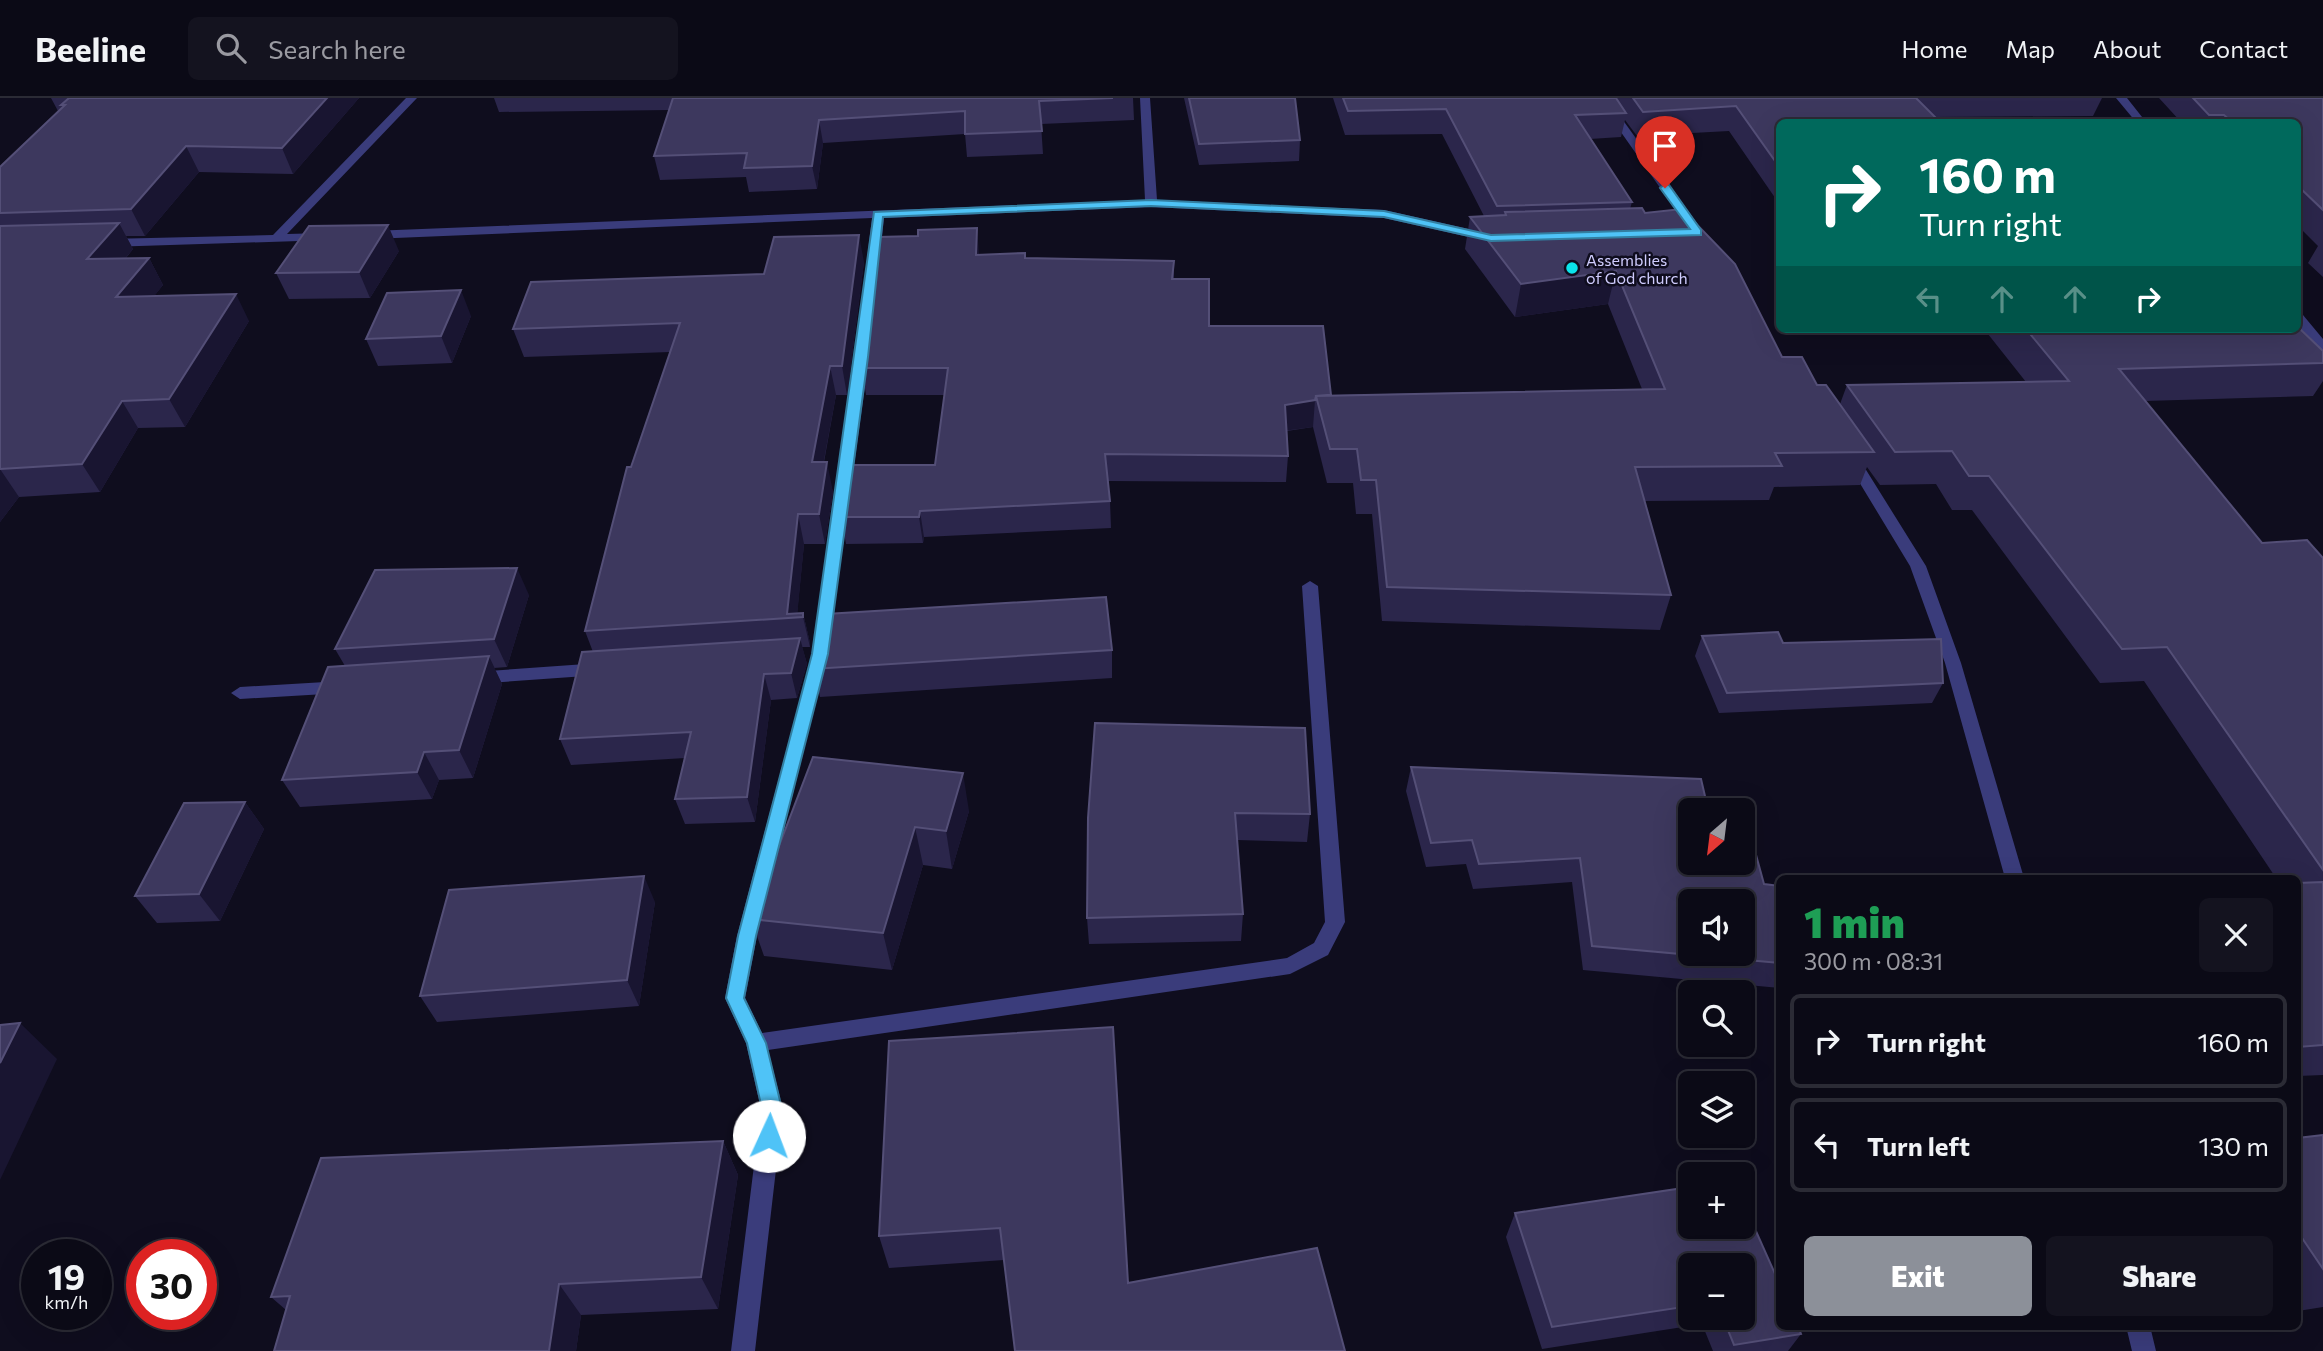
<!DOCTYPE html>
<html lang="en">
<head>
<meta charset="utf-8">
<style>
	:root { --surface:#0b0a16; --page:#14131f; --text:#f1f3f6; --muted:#9a9aa1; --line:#2b2b35; --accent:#8c9099 }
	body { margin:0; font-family:Commissioner,sans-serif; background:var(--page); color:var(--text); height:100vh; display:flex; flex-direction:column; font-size:26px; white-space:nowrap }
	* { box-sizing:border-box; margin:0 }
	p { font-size:23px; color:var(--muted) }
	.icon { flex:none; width:38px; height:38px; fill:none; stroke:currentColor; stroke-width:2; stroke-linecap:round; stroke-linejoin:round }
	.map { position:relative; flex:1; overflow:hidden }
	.drawer { position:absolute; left:1776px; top:777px; width:525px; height:455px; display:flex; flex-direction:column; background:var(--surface); border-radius:10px; box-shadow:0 7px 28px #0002,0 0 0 2px var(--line) }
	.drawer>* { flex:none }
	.hud { position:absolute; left:1776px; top:21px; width:525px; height:214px; border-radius:10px; box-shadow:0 7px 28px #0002,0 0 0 2px var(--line); background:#00695c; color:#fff; overflow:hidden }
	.needle { width:46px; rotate:208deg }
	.controls { position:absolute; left:1678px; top:700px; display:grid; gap:14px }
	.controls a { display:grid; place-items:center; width:77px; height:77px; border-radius:10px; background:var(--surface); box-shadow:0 7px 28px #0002,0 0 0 2px var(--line); font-size:35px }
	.speed { position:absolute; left:21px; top:1141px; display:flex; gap:14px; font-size:35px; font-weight:700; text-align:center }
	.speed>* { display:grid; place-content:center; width:91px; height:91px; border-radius:50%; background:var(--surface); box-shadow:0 7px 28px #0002,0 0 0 2px var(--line); line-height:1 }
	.speed small { font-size:18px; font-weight:400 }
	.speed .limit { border:10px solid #d22; background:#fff; color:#111 }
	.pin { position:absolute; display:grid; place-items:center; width:60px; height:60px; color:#fff; margin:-72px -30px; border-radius:50% 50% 50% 0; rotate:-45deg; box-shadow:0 0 7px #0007 }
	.pin .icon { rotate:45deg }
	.me { position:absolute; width:77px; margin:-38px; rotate:2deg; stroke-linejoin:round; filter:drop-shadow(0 0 5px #0008) }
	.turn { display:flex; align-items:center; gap:24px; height:147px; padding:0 28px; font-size:32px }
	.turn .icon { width:91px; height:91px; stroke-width:2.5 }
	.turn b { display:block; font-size:49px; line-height:60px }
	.lanes { display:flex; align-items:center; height:66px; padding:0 28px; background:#0003; justify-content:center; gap:35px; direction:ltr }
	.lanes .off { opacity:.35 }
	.round { display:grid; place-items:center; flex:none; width:74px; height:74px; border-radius:10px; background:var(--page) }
	.overview { display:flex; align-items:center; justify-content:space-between; height:119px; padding:0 28px }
	h1 { font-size:42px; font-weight:800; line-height:52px; color:#1e9e55 }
	.cta { display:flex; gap:14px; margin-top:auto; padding:14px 28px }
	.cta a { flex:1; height:80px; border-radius:10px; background:var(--accent); color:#fff; font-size:28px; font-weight:800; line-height:80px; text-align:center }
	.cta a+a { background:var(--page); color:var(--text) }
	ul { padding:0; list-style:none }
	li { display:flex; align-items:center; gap:21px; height:94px; margin:0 14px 10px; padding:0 14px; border:4px solid var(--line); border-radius:10px }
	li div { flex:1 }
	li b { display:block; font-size:26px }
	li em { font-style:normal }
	header { display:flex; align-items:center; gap:42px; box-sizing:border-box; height:98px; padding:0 35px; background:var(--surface); border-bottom:2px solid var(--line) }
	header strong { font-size:33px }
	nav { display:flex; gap:38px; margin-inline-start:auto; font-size:24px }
	.search { width:490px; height:63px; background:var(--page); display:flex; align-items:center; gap:18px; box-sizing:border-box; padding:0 24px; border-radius:10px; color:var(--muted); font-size:26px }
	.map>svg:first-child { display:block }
</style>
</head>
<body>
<header>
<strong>Beeline</strong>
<div class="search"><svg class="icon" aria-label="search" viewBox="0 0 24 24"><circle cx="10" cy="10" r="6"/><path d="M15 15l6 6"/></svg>Search here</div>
<nav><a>Home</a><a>Map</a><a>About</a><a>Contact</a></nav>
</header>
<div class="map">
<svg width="2323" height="1253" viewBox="0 0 2323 1253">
	<rect width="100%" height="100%" fill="#0f0d1e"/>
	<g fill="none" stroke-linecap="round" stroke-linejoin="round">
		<path fill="#3a3c7b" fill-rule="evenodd" d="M406,0H417L287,136L325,135L331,139L329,142L108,149L102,145L108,141L273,137Z
			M1140,0H1150L1157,102L1384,112L1491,136L1497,140L1491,144L1384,120L1151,109L884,120L869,259L828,556L757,838L745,900L762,935L1287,860L1314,845L1325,824L1302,488L1310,483L1318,488L1345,824L1328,857L1290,876L768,952L783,1011L755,1253H731L761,1011L746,945L725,900L737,838L812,556L855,259L872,120L371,141L365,137L371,133L1145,102Z
			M1597,0H1607L1699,128L1697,131H1689Z
			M2116,0H2127L2146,24H2136Z
			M2298,216L2303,217L2323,241V253L2318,252L2298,228Z
			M1851,355L1858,359L1926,468L1961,565L2024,780H2005L1945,565L1910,468L1844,359Z
			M600,565L608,571L600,577L474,586L466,580L474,574Z
			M342,583L351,589L342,595L240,601L231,595L240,589Z
			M2126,1228H2150L2156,1253H2132Z"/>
	</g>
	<path fill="#2b264b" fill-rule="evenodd" d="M51,0H359L293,76L199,74L145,138H126L133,151L126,160H149L163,187L154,198L249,223L185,329L138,330L100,394L19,399L0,424V69L58,13Z
		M494,0H1133L1134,22L1041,26L1043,56L967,59L965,36L823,45L817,91L749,94L746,79L660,82L654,58L669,12L499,14Z
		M1184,0H1295L1300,42L1299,63L1199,67Z
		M1333,0H2102L2093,18L1935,19L1780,24V107L1729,33L1637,38L1625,22L1621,39L1590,41L1632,104L1630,111L1645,115L1782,259L1840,306L1847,287L2026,284L1984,231H2298L2323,253V283L2313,298L2145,303L2262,445L2323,460V977L2298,978V780H2276L2144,583L2100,585L1972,412H1952L1936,386L1880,387L1867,369L1860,387L1774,389L1769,402L1645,403L1671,497L1660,532L1382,523L1372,416H1356L1353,385H1327L1313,329L1287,333L1288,358L1286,384L1108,383L1110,403L1111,430L924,439L923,445L846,446L841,419L935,367L945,297H866L862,270L979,157L1025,160L1174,163V181L1209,228L1331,297L1642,291L1608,206L1515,219L1465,151L1470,119L1484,118L1442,36L1345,37Z
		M2159,0H2323V179L2308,165L2318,148L2298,128V24H2181Z
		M399,153L370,200L289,201L276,175Z
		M864,164L847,297H836L824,364L833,394L825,446H804L797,516L803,515L810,545V549H802L807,566L797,600L771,602L755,724L685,726L675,701L685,660L571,667L560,641L593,554L585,533L631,369L670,254L524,259L513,231L764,176Z
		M471,218L452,265L378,268L366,241Z
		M529,497L507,569L494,570L502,586L473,680L439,682L432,701L300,709L282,682L345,568L335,551Z
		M1702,538L1943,585L1932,605L1719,615L1695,558Z
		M1112,552V580L820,599L813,571Z
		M1305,630L1310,716L1307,744L1237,742L1243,816L1241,843L1089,846L1087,820Z
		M813,659L969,713L952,771L923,767L892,872L764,858L751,821Z
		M1411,669L1708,711L1764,786L1780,788V890L1583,872L1572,784L1473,791L1466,766L1426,769L1406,693Z
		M245,704L264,731L220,823L157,825L135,798Z
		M655,804L639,908L437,924L420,898Z
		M889,943L1128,1185L1004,1162L889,1170L879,1138Z
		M2323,1037V1209L2298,1213V1040Z
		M723,1043L738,1077L718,1211L581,1217L576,1253H274L286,1212L271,1199Z
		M1690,1089V1129H1743V1104L1780,1187V1228H1798L1801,1236L1788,1253H1713L1702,1226L1542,1251L1506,1139L1515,1115ZM1690,1167H1743V1220H1690Z"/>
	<path fill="#191531" d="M327,0H359L293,76L282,50Z
		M819,22L823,45L817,91L812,68Z
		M186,48L199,74L145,138L131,111Z
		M119,125L133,151L103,187L87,161Z
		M388,127L399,153L370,200L359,174Z
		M977,130L979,155V182L976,157Z
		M859,137L864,164L847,297L842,268Z
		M149,160L163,187L132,226L116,199Z
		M1616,173L1608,206L1515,219L1521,186Z
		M461,192L471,218L452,265L441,238Z
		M236,196L249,223L185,329L169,301Z
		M830,268L836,297L818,394L812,364Z
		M1315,302L1313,329L1283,333L1285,307Z
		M122,303L138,330L100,394L82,366Z
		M827,364L833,394L825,446L819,416Z
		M0,371L19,399L0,424Z
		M920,413L924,439L923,445L919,419Z
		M798,416L804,446L797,519L787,516Z
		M517,470L529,497L507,569L494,541Z
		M803,515L810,545V549L803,519Z
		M800,540L807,566L797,600L791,575Z
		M489,558L502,586L473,680L459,652Z
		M764,576L771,602L755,724L747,699Z
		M424,654L439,682L432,701L417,674Z
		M963,675L969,713L952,771L946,733Z
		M245,704L264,731L220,823L199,796Z
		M915,729L923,767L892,872L883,835Z
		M644,778L655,804L639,908L627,882Z
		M20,925L57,961L0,1082V965Z
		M723,1043L738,1077L718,1211L701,1179Z
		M559,1186L581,1217L576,1253H549Z"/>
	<path fill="#3d385e" stroke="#544f77" stroke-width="2" fill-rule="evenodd" d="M69,0H327L282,50L186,48L131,111L0,115V69L65,7H61Z
		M673,0H1113L1039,3L1042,33L965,36V13L819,22L812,68L744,70L747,55L654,58Z
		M1189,0H1295L1300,42L1199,46Z
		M1343,0H1616L1626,15L1575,17L1632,104L1497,108L1446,11L1348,13Z
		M1633,0H1916L1940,24H1780V70L1736,8L1643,14Z
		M2193,0H2323V112L2298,88V24H2232L2224,17H2209Z
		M1642,110L1645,115L1682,111L1735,166L1782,259H1802L1817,287H1826L1874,354L1775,355L1782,368L1635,369L1671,497L1387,489L1376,382H1361L1357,351H1330L1316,298L1665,291L1616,173L1521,186L1470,119L1506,117L1505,114Z
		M119,125L87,161L149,160L116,199L236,196L169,301L122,303L82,366L0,371V128Z
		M388,127L359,174L276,175L309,128Z
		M977,130L976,157L1025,155V160L1174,163L1172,181H1209V228H1323L1331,297L1316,298L1315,302L1285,307L1288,358L1105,356L1110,403L920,413L919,419H841L848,367H935L948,270H862L878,139L918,138V132Z
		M859,137L842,268H830L812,364H827L819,416H798L787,516L803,515V519L585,533L627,369H631L680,225L513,231L531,184L764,176L774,139Z
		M461,192L441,238L366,241L387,195Z
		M2298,229L2323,253V265L2119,271L2262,445L2307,442L2323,460V772L2167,549L2122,551L1989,378H1969L1952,353L1895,354L1847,287L2069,283L2026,231H2298Z
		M517,470L494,541L335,551L375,472Z
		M1106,499L1112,552L813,571L826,516Z
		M1778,534L1783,545L1941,541L1943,585L1727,595L1702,538Z
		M800,540L791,575L764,576L747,699L675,701L691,634L560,641L582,554Z
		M489,558L459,652L424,654L417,674L282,682L328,569Z
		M1095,625L1305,630L1310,716L1235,715L1243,816L1087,820L1088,720Z
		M813,659L963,675L946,733L915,729L883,835L751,821Z
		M1411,669L1701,681L1708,711L1726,712H1690V765H1743V713H1744L1764,786L1780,788V865L1592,848L1580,760L1479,766L1472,742L1431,745ZM1690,803H1743V856H1690Z
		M245,704L199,796L135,798L184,705Z
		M644,778L627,882L420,898L449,792Z
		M2323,784V947L2298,949V785Z
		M20,925L0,965V927Z
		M1113,929L1128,1185L1317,1150L1345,1253H1015L1000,1130L879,1138L889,943Z
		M2323,1037V1171L2298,1134V1040Z
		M723,1043L701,1179L559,1186L549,1253H274L290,1198L271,1199L321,1060Z
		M1690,1089V1129H1743V1104L1780,1187V1228H1798L1801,1236L1734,1247L1723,1220H1743V1167H1690V1208L1552,1229L1515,1115Z"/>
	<path fill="#4fc3f7" stroke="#337fa1" stroke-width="2" d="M1665,86L1669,87L1701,132V137L1491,143L1384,119L1151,108L883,119L868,259L828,556L756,838L744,900L766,945L782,1011L776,1044L769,1047L762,1044L759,1038L762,1011L747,945L726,900L738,838L812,556L874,114L1151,102L1384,113L1491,137L1690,131L1660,90Z"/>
	<circle fill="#0be3ea" stroke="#0f0d1e" stroke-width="2.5" cx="1572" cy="170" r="7"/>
	<g text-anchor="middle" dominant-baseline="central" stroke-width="5" stroke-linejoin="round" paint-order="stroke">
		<g font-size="16" fill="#cfccfd" stroke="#0f0d1e" text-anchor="start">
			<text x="1586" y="161">Assemblies<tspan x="1586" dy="18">of God church</tspan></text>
		</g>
	</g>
</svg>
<div class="controls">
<a><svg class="needle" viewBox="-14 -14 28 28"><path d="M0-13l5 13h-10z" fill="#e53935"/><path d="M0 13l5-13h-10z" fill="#9a9aa1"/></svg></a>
<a><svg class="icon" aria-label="sound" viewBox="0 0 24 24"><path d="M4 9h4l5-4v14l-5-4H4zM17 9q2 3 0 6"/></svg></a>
<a><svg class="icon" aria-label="search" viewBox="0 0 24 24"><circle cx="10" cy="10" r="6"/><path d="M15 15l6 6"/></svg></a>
<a><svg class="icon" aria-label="layers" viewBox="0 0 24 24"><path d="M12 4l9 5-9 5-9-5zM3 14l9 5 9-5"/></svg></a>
<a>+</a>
<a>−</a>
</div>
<div class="speed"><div>19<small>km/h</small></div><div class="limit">30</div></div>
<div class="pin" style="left:1665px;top:90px;background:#d93025"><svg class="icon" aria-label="arrive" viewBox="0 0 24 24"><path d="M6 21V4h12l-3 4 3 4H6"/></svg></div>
<svg class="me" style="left:769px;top:1038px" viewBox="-20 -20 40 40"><circle r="19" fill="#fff"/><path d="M0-13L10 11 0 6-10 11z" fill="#4fc3f7"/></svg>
<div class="hud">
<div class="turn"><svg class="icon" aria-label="right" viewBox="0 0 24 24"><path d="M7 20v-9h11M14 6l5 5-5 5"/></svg><div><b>160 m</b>Turn right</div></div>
<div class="lanes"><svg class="icon off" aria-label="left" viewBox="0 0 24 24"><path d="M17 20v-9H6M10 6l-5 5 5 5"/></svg><svg class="icon off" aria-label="ahead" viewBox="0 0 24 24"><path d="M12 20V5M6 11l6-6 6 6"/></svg><svg class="icon off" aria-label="ahead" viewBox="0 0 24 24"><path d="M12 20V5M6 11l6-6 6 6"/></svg><svg class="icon" aria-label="right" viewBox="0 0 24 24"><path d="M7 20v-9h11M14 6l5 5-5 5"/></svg></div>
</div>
<section class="drawer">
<div class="overview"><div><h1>1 min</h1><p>300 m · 08:31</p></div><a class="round"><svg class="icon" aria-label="close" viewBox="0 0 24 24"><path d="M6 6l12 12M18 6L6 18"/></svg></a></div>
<ul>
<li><svg class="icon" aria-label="right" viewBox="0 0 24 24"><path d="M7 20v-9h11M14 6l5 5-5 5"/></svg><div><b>Turn right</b></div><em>160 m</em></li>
<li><svg class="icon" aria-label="left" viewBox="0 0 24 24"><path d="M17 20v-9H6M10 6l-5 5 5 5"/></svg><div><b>Turn left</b></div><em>130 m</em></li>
</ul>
<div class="cta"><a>Exit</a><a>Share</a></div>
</section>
</div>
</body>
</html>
